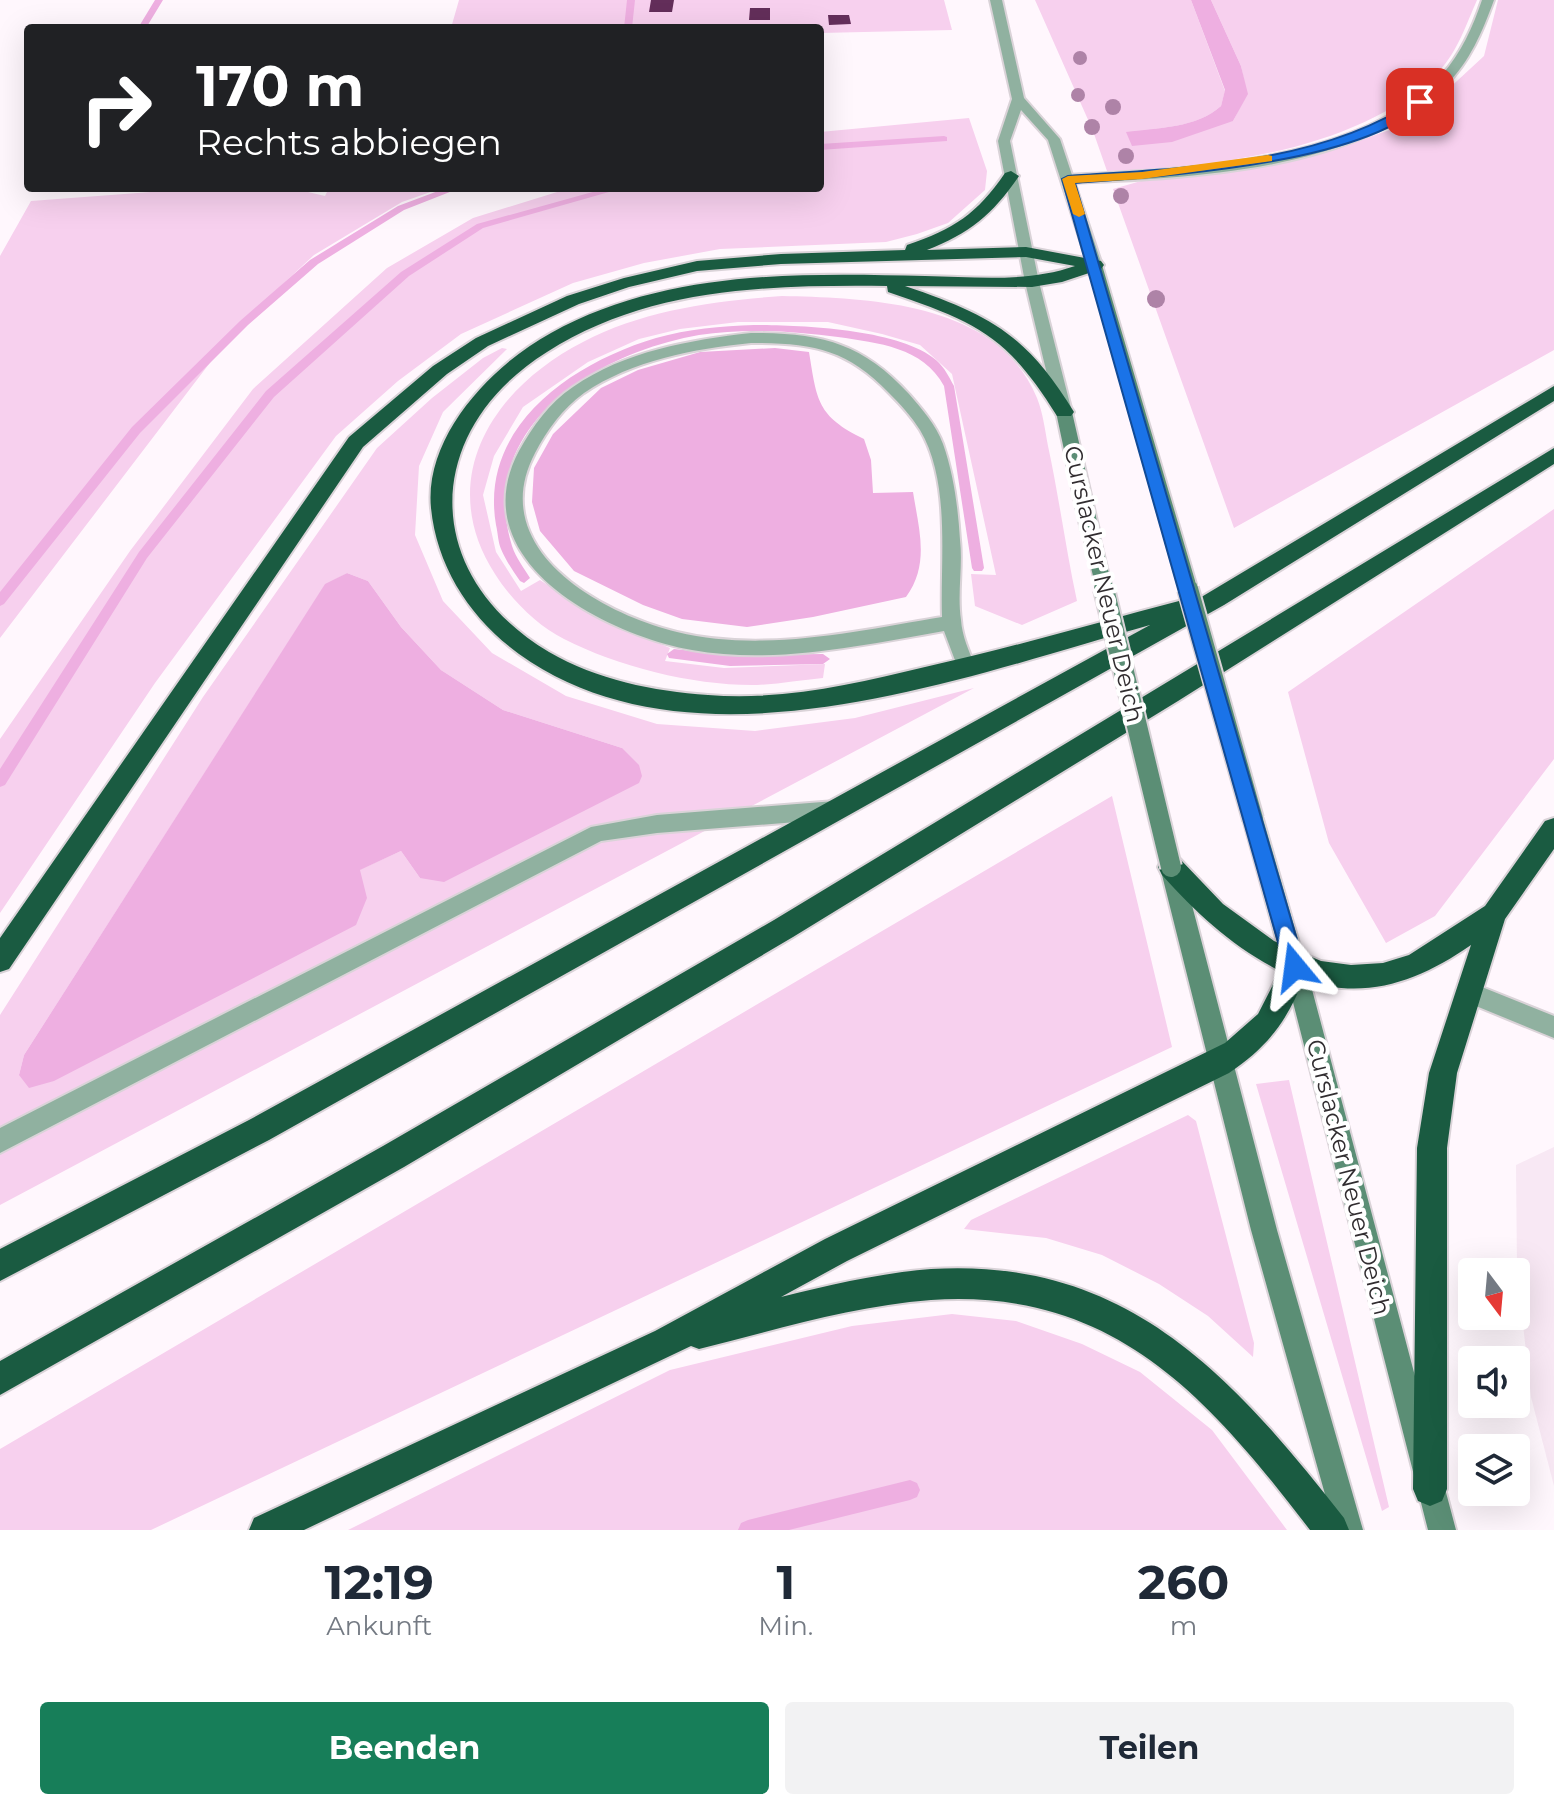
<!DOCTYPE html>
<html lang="de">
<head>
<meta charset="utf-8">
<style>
	:root { --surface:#fff; --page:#f2f2f3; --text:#1f2937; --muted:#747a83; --accent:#177e59 }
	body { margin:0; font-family:Montserrat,sans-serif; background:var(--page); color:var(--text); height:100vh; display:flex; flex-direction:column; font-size:30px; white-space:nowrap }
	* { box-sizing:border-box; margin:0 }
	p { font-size:26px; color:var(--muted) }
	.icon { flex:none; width:44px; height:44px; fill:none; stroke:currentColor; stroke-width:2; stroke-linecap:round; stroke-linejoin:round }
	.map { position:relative; height:1530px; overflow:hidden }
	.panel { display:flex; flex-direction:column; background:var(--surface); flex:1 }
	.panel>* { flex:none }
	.banner { position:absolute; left:24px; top:24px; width:800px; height:168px; border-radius:8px; box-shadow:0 8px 32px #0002; background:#202124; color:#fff; overflow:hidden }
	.needle { width:52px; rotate:164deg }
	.buttons { position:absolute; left:1458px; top:1258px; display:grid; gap:16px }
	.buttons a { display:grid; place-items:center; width:72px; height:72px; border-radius:8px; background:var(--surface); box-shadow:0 8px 32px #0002; font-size:40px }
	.pin { position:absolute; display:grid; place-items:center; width:68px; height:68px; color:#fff; margin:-34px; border-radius:16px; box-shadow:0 4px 12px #0006 }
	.me { position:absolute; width:88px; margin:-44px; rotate:344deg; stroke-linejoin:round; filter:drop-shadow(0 0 6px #0008) }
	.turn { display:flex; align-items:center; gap:28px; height:168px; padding:0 40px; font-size:36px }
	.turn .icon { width:104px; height:104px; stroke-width:2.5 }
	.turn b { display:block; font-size:56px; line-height:68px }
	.eta { display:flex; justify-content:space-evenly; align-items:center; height:136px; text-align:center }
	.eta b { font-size:48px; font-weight:700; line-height:56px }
	.button { display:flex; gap:16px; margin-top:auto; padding:16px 40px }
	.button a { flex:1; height:92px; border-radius:8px; background:var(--accent); color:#fff; font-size:32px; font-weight:700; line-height:92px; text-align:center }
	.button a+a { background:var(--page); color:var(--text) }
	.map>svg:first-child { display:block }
</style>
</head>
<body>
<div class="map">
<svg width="1554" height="1530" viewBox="0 0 1554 1530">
	<rect width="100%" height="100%" fill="#fff7fd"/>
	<path fill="#f8e8f4" d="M1554,1147V1486L1531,1397L1517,1270L1516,1165Z"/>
	<path fill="#f7d0ee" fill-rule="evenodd" d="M459,0H944L952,30L820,33V28H451Z
		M1035,0H1191L1225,91L1221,106C1197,128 1158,128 1126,132L1233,121L1247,94L1241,66L1211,0H1477C1467,23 1457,52 1440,70C1363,150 1214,168 1107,171L1093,131Z
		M1498,0H1554V350L1234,528L1113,189L1141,181L1191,177L1335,149L1401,126L1444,93L1484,56Z
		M969,118L987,171L985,190L948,223L917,234L886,242L720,249L644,263L573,283L461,334L398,381L336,436L155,683L0,913V739L130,551L253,389L387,268L473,218L570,188H820V132Z
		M204,188H291L325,196L329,188H442L402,202L314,255L238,326L0,638V256L31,201Z
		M782,296C870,298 998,302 1037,398C1043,413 1045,430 1048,446C1059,497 1066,550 1077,601L1022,625L975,606L971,574L996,575L952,374L920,345L882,334L828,322H738L680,329L639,339L588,362L523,407L494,456L483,495L496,552L521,591L540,580L592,614L670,648L665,661L724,668L825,664L823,678C801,680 779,684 757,685C695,686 619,667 564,639C537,626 510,598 495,574C434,479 493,388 583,342C643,310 715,301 782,296Z
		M502,348L507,349L443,412L419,466L415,535L443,601L492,653L566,696L657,724L755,731L855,718L974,688L0,1205V1015L203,697L377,448L432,398L483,358ZM347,573L368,581L401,627L441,670L503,710L622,748L420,878L401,851L359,870L19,1075L24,1055L325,585Z
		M1554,509V759L1435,916L1386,943L1329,843L1288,692Z
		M1112,796L1172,1047L151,1530H0V1449Z
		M1289,1080L1389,1507L1382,1511L1256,1084Z
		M1188,1115L1196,1121L1254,1343L1253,1357L1208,1316L1159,1284L1102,1255L1046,1238L964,1229L971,1220Z
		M952,1314L1016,1321L1082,1344L1140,1372L1212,1430L1287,1530H348L670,1370L852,1326Z"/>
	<path fill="#eeafe1" d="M1191,0H1211L1241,66L1248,94L1233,121L1172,142L1132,146L1126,132C1157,128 1197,128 1221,106L1225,90Z
		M775,348L809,352C817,401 817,416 864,439L871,460L873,493L913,492C919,530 930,564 906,597L813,617L747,627L682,619L643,605L574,571L540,531L532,502L534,468L553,434L601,388L638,370L700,352Z
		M347,573L368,581L401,627L441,670L503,710L622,748L639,765L642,776L639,783L444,882L420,878L401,851L360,870L367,898L356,925L54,1081L29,1088L19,1075L24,1055L325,584Z"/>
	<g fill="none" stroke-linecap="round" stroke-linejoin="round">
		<path fill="#eeafe1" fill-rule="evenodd" d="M155,0H163L146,28H138Z
			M627,0H635L632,28H624Z
			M944,136L947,137V141L820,150V144Z
			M446,188H460L404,210L318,264L248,325L140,433L4,604L0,606V592L132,427L240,321L310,260L398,206Z
			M607,188H623L483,228L409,276L274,397L147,558L5,785L0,787V769L139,552L266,391L401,272L477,224Z
			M754,325C801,325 900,329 936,360C945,368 949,377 954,386L984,568L982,571H974L972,568L944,386C923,347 878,343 838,337C793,331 745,328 699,335C597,353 475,426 512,546C516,558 524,568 530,578L524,583L520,581C513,571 506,561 501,549C498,542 498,533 496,525C479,426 572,363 656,338C688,329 721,326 754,325Z
			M674,649L730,655L823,654L830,659L823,664L730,666L669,658L667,654Z
			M910,1480L917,1483L920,1490L917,1497L910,1500L789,1530H738L741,1523L748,1520Z"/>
	</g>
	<path fill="#632e5a" d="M651,0H674L672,12H649Z
		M750,8H770V20H749Z
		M828,15H849L851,24L829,25Z"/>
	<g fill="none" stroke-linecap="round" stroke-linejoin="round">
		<defs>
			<path id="service" d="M1482,0H1494C1483,30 1470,62 1446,85C1355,173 1187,178 1068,183L1061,179L1068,175C1180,170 1361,163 1442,75C1461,53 1473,27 1482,0Z
				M751,333C820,333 861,342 909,394C922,409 936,425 943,444C954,475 958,508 960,540C963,567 957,594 961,620C962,636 969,651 975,666L973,671H959L944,631C863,645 775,665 692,650C604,634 461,560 519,451C533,426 549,403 573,387C625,351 690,340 751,333ZM751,343C810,343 846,348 889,393C900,404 912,417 920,430C951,482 940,560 942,617C857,631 763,653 677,632C599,613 485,548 535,453C547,430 562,409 584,393C633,360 693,349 751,343Z
				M835,801L842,804L845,810L842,816L835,819L657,833L601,841L0,1153V1128L591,827L657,815Z
				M1467,981L1554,1016V1038L1459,999L1456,992L1459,985Z"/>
			<path id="tertiary" d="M990,0H1002L1024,98L1060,139L1102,265L1095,269L1088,265L1048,140L1021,110L1010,141L1039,282L1072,412L1064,417L1056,412L1025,282L998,141L1012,99Z"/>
			<path id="secondary" d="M1095,261L1102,265L1196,584L1187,591L1178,584L1088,265Z
				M1064,407L1072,412L1099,530L1090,536L1081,530L1056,412Z
				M1253,810L1260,813L1263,819L1306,967L1456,1530H1428L1284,967L1243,819L1246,813Z
				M1171,858L1178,860L1182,867L1277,1230L1363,1530H1335L1251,1230L1160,867L1164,860Z"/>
			<path id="motorway" d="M1011,171L1019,176C994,213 969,234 927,250L1026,247L1101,261L1104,265L1101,269L1062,282L1032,287L905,286C990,315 1026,334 1074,412L1071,416H1057C1007,335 976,322 888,292L887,286C769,285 649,287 547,352C421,431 420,575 549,652C597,680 653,691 708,695C782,701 854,684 925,667C1011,648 1095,623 1179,601L1188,605L1554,386V401L1224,605L269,1140L0,1281V1249L249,1120L1150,625C963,677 695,780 519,654C471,619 437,568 431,508C424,436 492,365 551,333C665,270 799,273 925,276C975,277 1026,283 1075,266L1026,257L781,264L697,271L629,287L579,304L488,346L447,374L363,447L9,969L0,972V938L349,437L433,366L476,338L567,296L624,278L697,261L781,254L905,250L907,245C954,229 977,214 1005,173Z
				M1554,448V464L1178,701L793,937L404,1167L0,1395V1361L383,1146L774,920Z
				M1554,818V849L1505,919L1457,1073L1447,1148V1489L1442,1501L1430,1506L1418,1501L1413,1489L1417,1148L1429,1073L1471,945C1419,981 1366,1001 1303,980C1287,1022 1266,1048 1229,1073L847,1261L781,1297C830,1285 880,1273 931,1269C1128,1257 1233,1377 1344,1518L1349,1530H1310C1208,1397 1114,1288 931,1300C852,1306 775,1330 699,1349L691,1346L304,1530H249L254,1518L655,1331L825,1239L1225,1043L1258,1014L1280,971C1233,947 1197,914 1162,875L1158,867L1162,859L1171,856L1180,859L1223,904L1274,941L1321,961L1351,965L1383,963L1409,955L1485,906L1545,821Z"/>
		</defs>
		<use href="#service" stroke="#dad3d8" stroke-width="4"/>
		<use href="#tertiary" stroke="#dad3d8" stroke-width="4"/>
		<use href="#secondary" stroke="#dad3d8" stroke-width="4"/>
		<use href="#motorway" stroke="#dad3d8" stroke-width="4"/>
		<use href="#service" fill="#90b1a0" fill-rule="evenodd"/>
		<use href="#tertiary" fill="#90b1a0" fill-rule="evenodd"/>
		<use href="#secondary" fill="#5b8e75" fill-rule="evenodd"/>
		<use href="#motorway" fill="#1a5b41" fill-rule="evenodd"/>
		<defs>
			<path id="secondary-bridge-far1" d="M1090,530L1105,591
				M1187,584L1189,591"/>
			<path id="secondary-bridge" d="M1104,589L1171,867
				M1188,589L1253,819"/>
		</defs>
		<use href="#secondary-bridge-far1" stroke="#dad3d8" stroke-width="19" stroke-linecap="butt"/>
		<use href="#secondary-bridge" stroke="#dad3d8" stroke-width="24" stroke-linecap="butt"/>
		<use href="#secondary-bridge-far1" stroke="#5b8e75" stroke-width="16"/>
		<use href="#secondary-bridge" stroke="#5b8e75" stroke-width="20"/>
	</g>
	<g fill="#ae83a7">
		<circle cx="1080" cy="58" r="7"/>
		<circle cx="1078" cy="95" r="7"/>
		<circle cx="1113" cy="107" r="8"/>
		<circle cx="1092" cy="127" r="8"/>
		<circle cx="1126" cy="156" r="8"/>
		<circle cx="1121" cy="196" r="8"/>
		<circle cx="1156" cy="299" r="9"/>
	</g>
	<path fill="#1a73e8" stroke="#114b97" stroke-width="2" d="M1416,100L1426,102C1362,165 1163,176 1075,183L1305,967L1302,973L1295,976L1288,973L1285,967L1062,179L1068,176C1181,168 1320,165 1416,100Z"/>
	<path fill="#f59e0b" d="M1268,155L1272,156V161L1142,179L1075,183L1085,214L1079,217L1073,214L1062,179L1068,176L1142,172Z"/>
	<g text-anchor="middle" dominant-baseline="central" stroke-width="8" stroke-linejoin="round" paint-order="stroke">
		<g font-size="24" fill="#312d30" stroke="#fff">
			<text transform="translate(1104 584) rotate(77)">Curslacker Neuer Deich</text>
			<text transform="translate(1349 1177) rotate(76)">Curslacker Neuer Deich</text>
		</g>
	</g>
</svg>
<div class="buttons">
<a><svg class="needle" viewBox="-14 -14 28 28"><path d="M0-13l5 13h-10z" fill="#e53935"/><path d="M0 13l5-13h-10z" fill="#747a83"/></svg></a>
<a><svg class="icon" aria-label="sound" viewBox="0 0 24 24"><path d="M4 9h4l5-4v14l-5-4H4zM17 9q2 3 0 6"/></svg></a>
<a><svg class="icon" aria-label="layers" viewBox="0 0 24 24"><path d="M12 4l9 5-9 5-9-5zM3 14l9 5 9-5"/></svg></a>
</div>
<div class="pin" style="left:1420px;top:102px;background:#d93025"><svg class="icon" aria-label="arrive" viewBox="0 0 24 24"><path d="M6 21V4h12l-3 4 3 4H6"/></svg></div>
<svg class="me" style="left:1295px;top:967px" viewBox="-20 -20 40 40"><path d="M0-17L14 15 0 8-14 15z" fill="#1a73e8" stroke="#fff" stroke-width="4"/></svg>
<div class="banner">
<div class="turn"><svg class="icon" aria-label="right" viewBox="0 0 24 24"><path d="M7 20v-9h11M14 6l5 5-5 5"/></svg><div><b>170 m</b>Rechts abbiegen</div></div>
</div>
</div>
<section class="panel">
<div class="eta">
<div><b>12:19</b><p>Ankunft</p></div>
<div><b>1</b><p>Min.</p></div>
<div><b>260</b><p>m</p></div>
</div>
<div class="button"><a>Beenden</a><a>Teilen</a></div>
</section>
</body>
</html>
